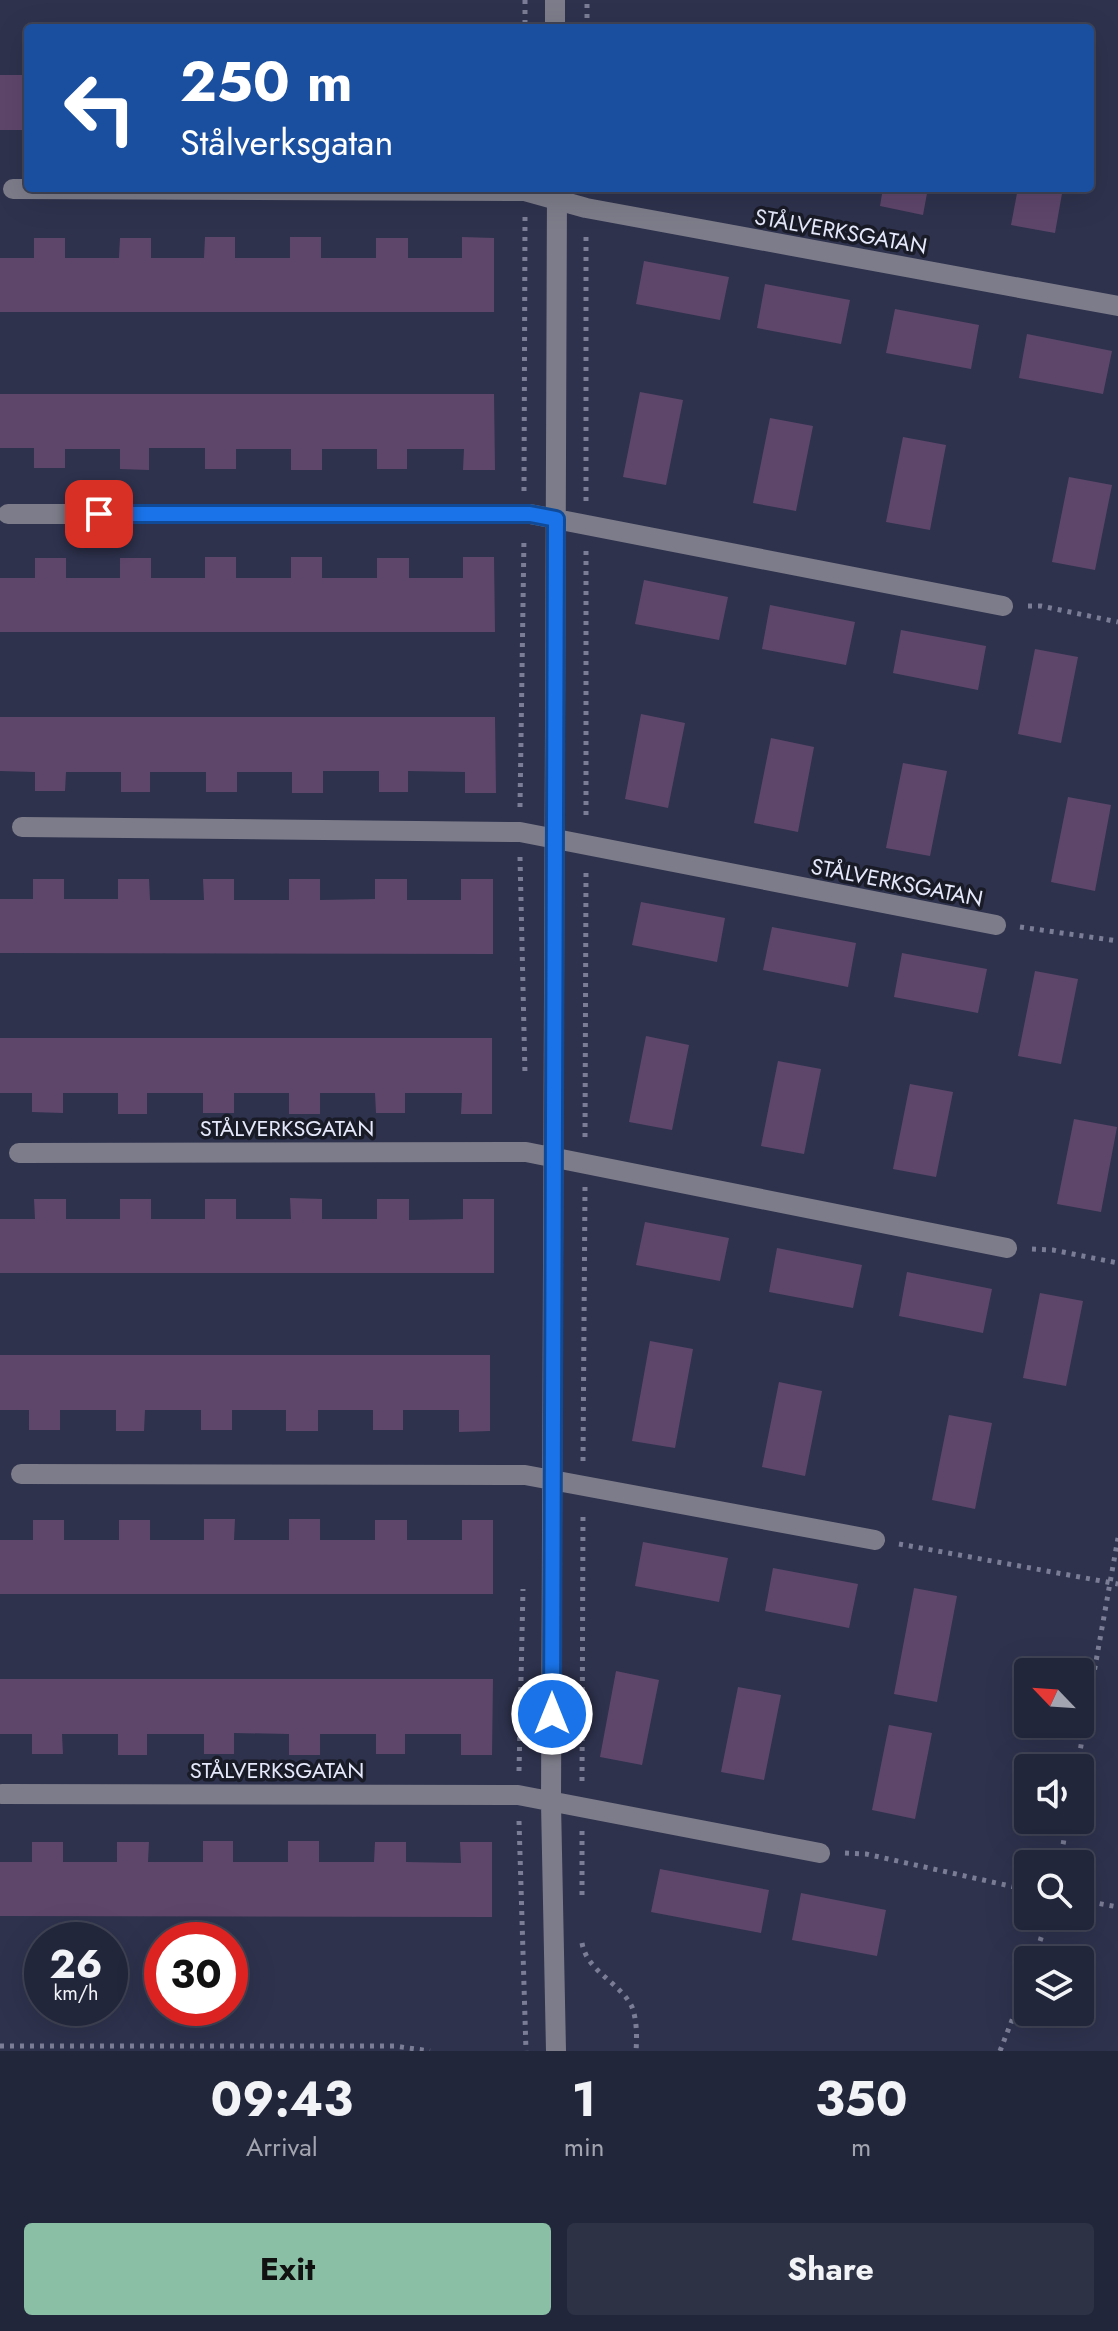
<!DOCTYPE html>
<html lang="en">
<head>
<meta charset="utf-8">
<style>
	:root { --surface:#22263a; --page:#2e3245; --text:#f1f3f6; --muted:#a2a5af; --line:#3f4354; --accent:#8abfa5 }
	body { margin:0; font-family:Jost,sans-serif; background:var(--page); color:var(--text); height:100vh; display:flex; flex-direction:column; font-size:30px; white-space:nowrap }
	* { box-sizing:border-box; margin:0 }
	p { font-size:26px; color:var(--muted) }
	.icon { flex:none; width:44px; height:44px; fill:none; stroke:currentColor; stroke-width:2; stroke-linecap:round; stroke-linejoin:round }
	.map { position:relative; height:2051px; overflow:hidden }
	.sheet { display:flex; flex-direction:column; background:var(--surface); flex:1 }
	.sheet>* { flex:none }
	.top-card { position:absolute; left:24px; top:24px; width:1070px; height:168px; border-radius:8px; box-shadow:0 8px 32px #0002,0 0 0 2px var(--line); background:#1a4fa0; color:#fff; overflow:hidden }
	.needle { width:52px; rotate:295deg }
	.tools { position:absolute; left:1014px; top:1658px; display:grid; gap:16px }
	.tools a { display:grid; place-items:center; width:80px; height:80px; border-radius:8px; background:var(--surface); box-shadow:0 8px 32px #0002,0 0 0 2px var(--line); font-size:40px }
	.speed { position:absolute; left:24px; top:1922px; display:flex; gap:16px; font-size:40px; font-weight:700; text-align:center }
	.speed>* { display:grid; place-content:center; width:104px; height:104px; border-radius:50%; background:var(--surface); box-shadow:0 8px 32px #0002,0 0 0 2px var(--line); line-height:1 }
	.speed small { font-size:20px; font-weight:400 }
	.speed .limit { border:12px solid #d22; background:#fff; color:#111 }
	.pin { position:absolute; display:grid; place-items:center; width:68px; height:68px; color:#fff; margin:-34px; border-radius:16px; box-shadow:0 4px 12px #0006 }
	.me { position:absolute; width:88px; margin:-44px; rotate:0deg; stroke-linejoin:round; filter:drop-shadow(0 0 6px #0008) }
	.turn { display:flex; align-items:center; gap:28px; height:168px; padding:0 24px; font-size:36px }
	.turn .icon { width:104px; height:104px; stroke-width:2.5 }
	.turn b { display:block; font-size:56px; line-height:68px }
	.eta { display:flex; justify-content:space-evenly; align-items:center; height:136px; text-align:center }
	.eta b { font-size:48px; font-weight:700; line-height:56px }
	.primary-button { display:flex; gap:16px; margin-top:auto; padding:16px 24px }
	.primary-button a { flex:1; height:92px; border-radius:8px; background:var(--accent); color:#111; font-size:32px; font-weight:700; line-height:92px; text-align:center }
	.primary-button a+a { background:var(--page); color:var(--text) }
	.map>svg:first-child { display:block }
</style>
</head>
<body>
<div class="map">
<svg width="1118" height="2051" viewBox="0 0 1118 2051">
	<rect width="100%" height="100%" fill="#2e324d"/>
	<path fill="#5e466b" d="M0,75H28V130H0Z
		M883,188H928L923,215L880,206Z
		M1018,188H1063L1055,233L1011,225Z
		M205,237H235V258H290V237H321V258H376V238H408V258H462V237L494,238V312H0V258H34V238H65V258H119L120,238H151V258H204Z
		M644,261L729,277L720,320L636,304Z
		M765,284L850,300L841,344L757,328Z
		M895,309L979,325L971,369L886,353Z
		M1027,334L1112,351L1103,394L1019,378Z
		M640,392L683,400L666,485L623,477Z
		M0,394H494L495,470H463L464,449H407V469H377V449H322V470H291V449H236V469H205V448H149V470L120,469V449H65V468H34V448H0Z
		M770,418L813,426L796,511L753,503Z
		M903,437L946,445L930,530L886,522Z
		M1069,477L1112,485L1095,570L1052,562Z
		M205,557H236V578H291V557H322V578H377V558H409V578H463V557H494L495,632H0V578H35V558H66V578H120V558H151V578H205Z
		M644,580L728,597L719,640L635,624Z
		M770,605L855,622L846,665L762,649Z
		M901,630L986,646L978,690L893,673Z
		M1035,649L1078,657L1061,743L1018,734Z
		M641,714L685,723L668,808L625,799Z
		M0,717H495L496,793H465V772L408,771V792H379V771H323V793H292V772H237V792H206V772H150V792H121V772H66L65,791H35V772L0,771Z
		M771,738L814,747L798,832L754,823Z
		M903,763L947,771L930,856L886,848Z
		M1068,797L1111,805L1095,891L1051,882Z
		M33,879H64V899H118V879H149L150,900H204L203,879H234V900H289V879H320V900L375,899V879H407V900H461V879H493V954L0,953V899H33Z
		M641,902L725,918L717,962L632,945Z
		M772,927L856,943L848,987L763,970Z
		M902,953L987,969L978,1013L894,997Z
		M1035,971L1078,979L1061,1064L1018,1056Z
		M646,1036L689,1045L672,1130L629,1122Z
		M0,1038H492V1114H461L462,1093H405V1113H376L375,1093H320V1114H289V1093H234V1113H203V1093H147V1114H118V1093H63V1113L32,1112V1093H0Z
		M778,1061L821,1069L804,1154L761,1146Z
		M910,1084L953,1092L936,1177L893,1169Z
		M1074,1119L1117,1127L1101,1212L1057,1204Z
		M290,1198L322,1199V1219H377V1199H409V1220L463,1219V1199H494V1273H0V1219H35L34,1199H66V1219H120V1199H151V1219H205V1199H236V1219H291Z
		M645,1222L729,1238L720,1281L636,1265Z
		M777,1248L862,1265L853,1308L769,1292Z
		M907,1272L992,1289L983,1333L899,1316Z
		M1040,1293L1083,1301L1066,1386L1023,1378Z
		M650,1341L693,1349L675,1448L632,1441Z
		M0,1355H490V1431L459,1432V1410H403V1430H373V1410H318V1431H286V1410H232V1430H201V1410H145L144,1431H116V1410H60V1430H29V1410H0Z
		M779,1382L822,1391L805,1476L762,1467Z
		M949,1415L992,1423L975,1509L932,1500Z
		M204,1519H235L234,1540H289V1519H320V1540H375V1520H407V1540H462V1520H493V1594H0V1540H33V1520H64V1540H119V1520H150V1540H204Z
		M643,1542L728,1558L719,1602L635,1586Z
		M773,1568L858,1584L849,1628L765,1611Z
		M914,1588L957,1596L937,1702L894,1694Z
		M616,1671L659,1680L642,1765L600,1757Z
		M0,1679H493L492,1755H461V1734H405V1754H376V1734H320V1755H289V1734L234,1733V1754H204V1734H147V1755H118V1734H62L63,1754H32V1734H0Z
		M738,1687L781,1695L764,1780L721,1772Z
		M889,1725L932,1733L915,1819L872,1810Z
		M203,1841H233V1862H288V1841H319V1862H374L375,1842H406V1862L461,1863L460,1842H492V1917L0,1916V1862H32V1842H63V1862H117V1842H149L148,1862H203Z
		M660,1869L769,1890L761,1933L651,1912Z
		M801,1893L886,1910L877,1956L792,1940Z"/>
	<g fill="none" stroke-linecap="round" stroke-linejoin="round">
		<path stroke="#7a7d95" stroke-width="5" stroke-dasharray="4 6" stroke-linecap="butt" d="M525,0V28
			M587,28V0
			M524,491L525,217
			M586,501V235
			M586,551V821
			M1028,606H1041L1118,622
			M520,807L524,537
			M520,857L525,1075
			M1020,927L1118,941
			M585,1137L586,871
			M1032,1249L1053,1250L1118,1263
			M583,1461L585,1187
			M899,1544L1118,1584
			M1077,1768L1118,1538
			M519,1771L523,1589
			M582,1781L583,1511
			M519,1821L526,2051
			M582,1831V1901
			M845,1853L866,1854L1028,1890
			M1060,1864L1067,1820
			M1080,1900L1118,1907
			M582,1943C587,1972 621,1983 632,2007C637,2020 637,2037 636,2051
			M1034,1960L1048,1916
			M0,2046H394L430,2051
			M1000,2051L1028,1979"/>
		<path stroke="#7d7c8a" stroke-width="20" d="M555,0V28
			M13,189L525,191L586,208L1118,306
			M8,514H530L1003,606
			M22,827L520,832L996,925
			M19,1153L526,1152L1007,1248
			M21,1474L525,1475L875,1540
			M2,1794L518,1795L820,1853
			M556,2051L551,1803L557,188"/>
	</g>
	<g fill="none" stroke-linecap="round" stroke-linejoin="round">
		<defs>
			<path id="route" d="M99,514H530L556,519L552,1714"/>
		</defs>
		<use href="#route" stroke="#114b97" stroke-width="20"/>
		<use href="#route" stroke="#1a73e8" stroke-width="14"/>
	</g>
	<g text-anchor="middle" dominant-baseline="central" stroke-width="7" stroke-linejoin="round" paint-order="stroke">
		<g font-size="22" fill="#e5e8fa" stroke="#191b27">
			<text transform="translate(841 231) rotate(10)">STÅLVERKSGATAN</text>
			<text transform="translate(897 882) rotate(11)">STÅLVERKSGATAN</text>
			<text x="287" y="1128">STÅLVERKSGATAN</text>
			<text x="277" y="1770">STÅLVERKSGATAN</text>
		</g>
	</g>
</svg>
<div class="tools">
<a><svg class="needle" viewBox="-14 -14 28 28"><path d="M0-13l5 13h-10z" fill="#e53935"/><path d="M0 13l5-13h-10z" fill="#a2a5af"/></svg></a>
<a><svg class="icon" aria-label="sound" viewBox="0 0 24 24"><path d="M4 9h4l5-4v14l-5-4H4zM17 9q2 3 0 6"/></svg></a>
<a><svg class="icon" aria-label="search" viewBox="0 0 24 24"><circle cx="10" cy="10" r="6"/><path d="M15 15l6 6"/></svg></a>
<a><svg class="icon" aria-label="layers" viewBox="0 0 24 24"><path d="M12 4l9 5-9 5-9-5zM3 14l9 5 9-5"/></svg></a>
</div>
<div class="speed"><div>26<small>km/h</small></div><div class="limit">30</div></div>
<div class="pin" style="left:99px;top:514px;background:#d93025"><svg class="icon" aria-label="arrive" viewBox="0 0 24 24"><path d="M6 21V4h12l-3 4 3 4H6"/></svg></div>
<svg class="me" style="left:552px;top:1714px" viewBox="-20 -20 40 40"><circle r="17" fill="#1a73e8" stroke="#fff" stroke-width="3"/><path d="M0-11L8 9 0 5-8 9z" fill="#fff"/></svg>
<div class="top-card">
<div class="turn"><svg class="icon" aria-label="left" viewBox="0 0 24 24"><path d="M17 20v-9H6M10 6l-5 5 5 5"/></svg><div><b>250 m</b>Stålverksgatan</div></div>
</div>
</div>
<section class="sheet">
<div class="eta">
<div><b>09:43</b><p>Arrival</p></div>
<div><b>1</b><p>min</p></div>
<div><b>350</b><p>m</p></div>
</div>
<div class="primary-button"><a>Exit</a><a>Share</a></div>
</section>
</body>
</html>
